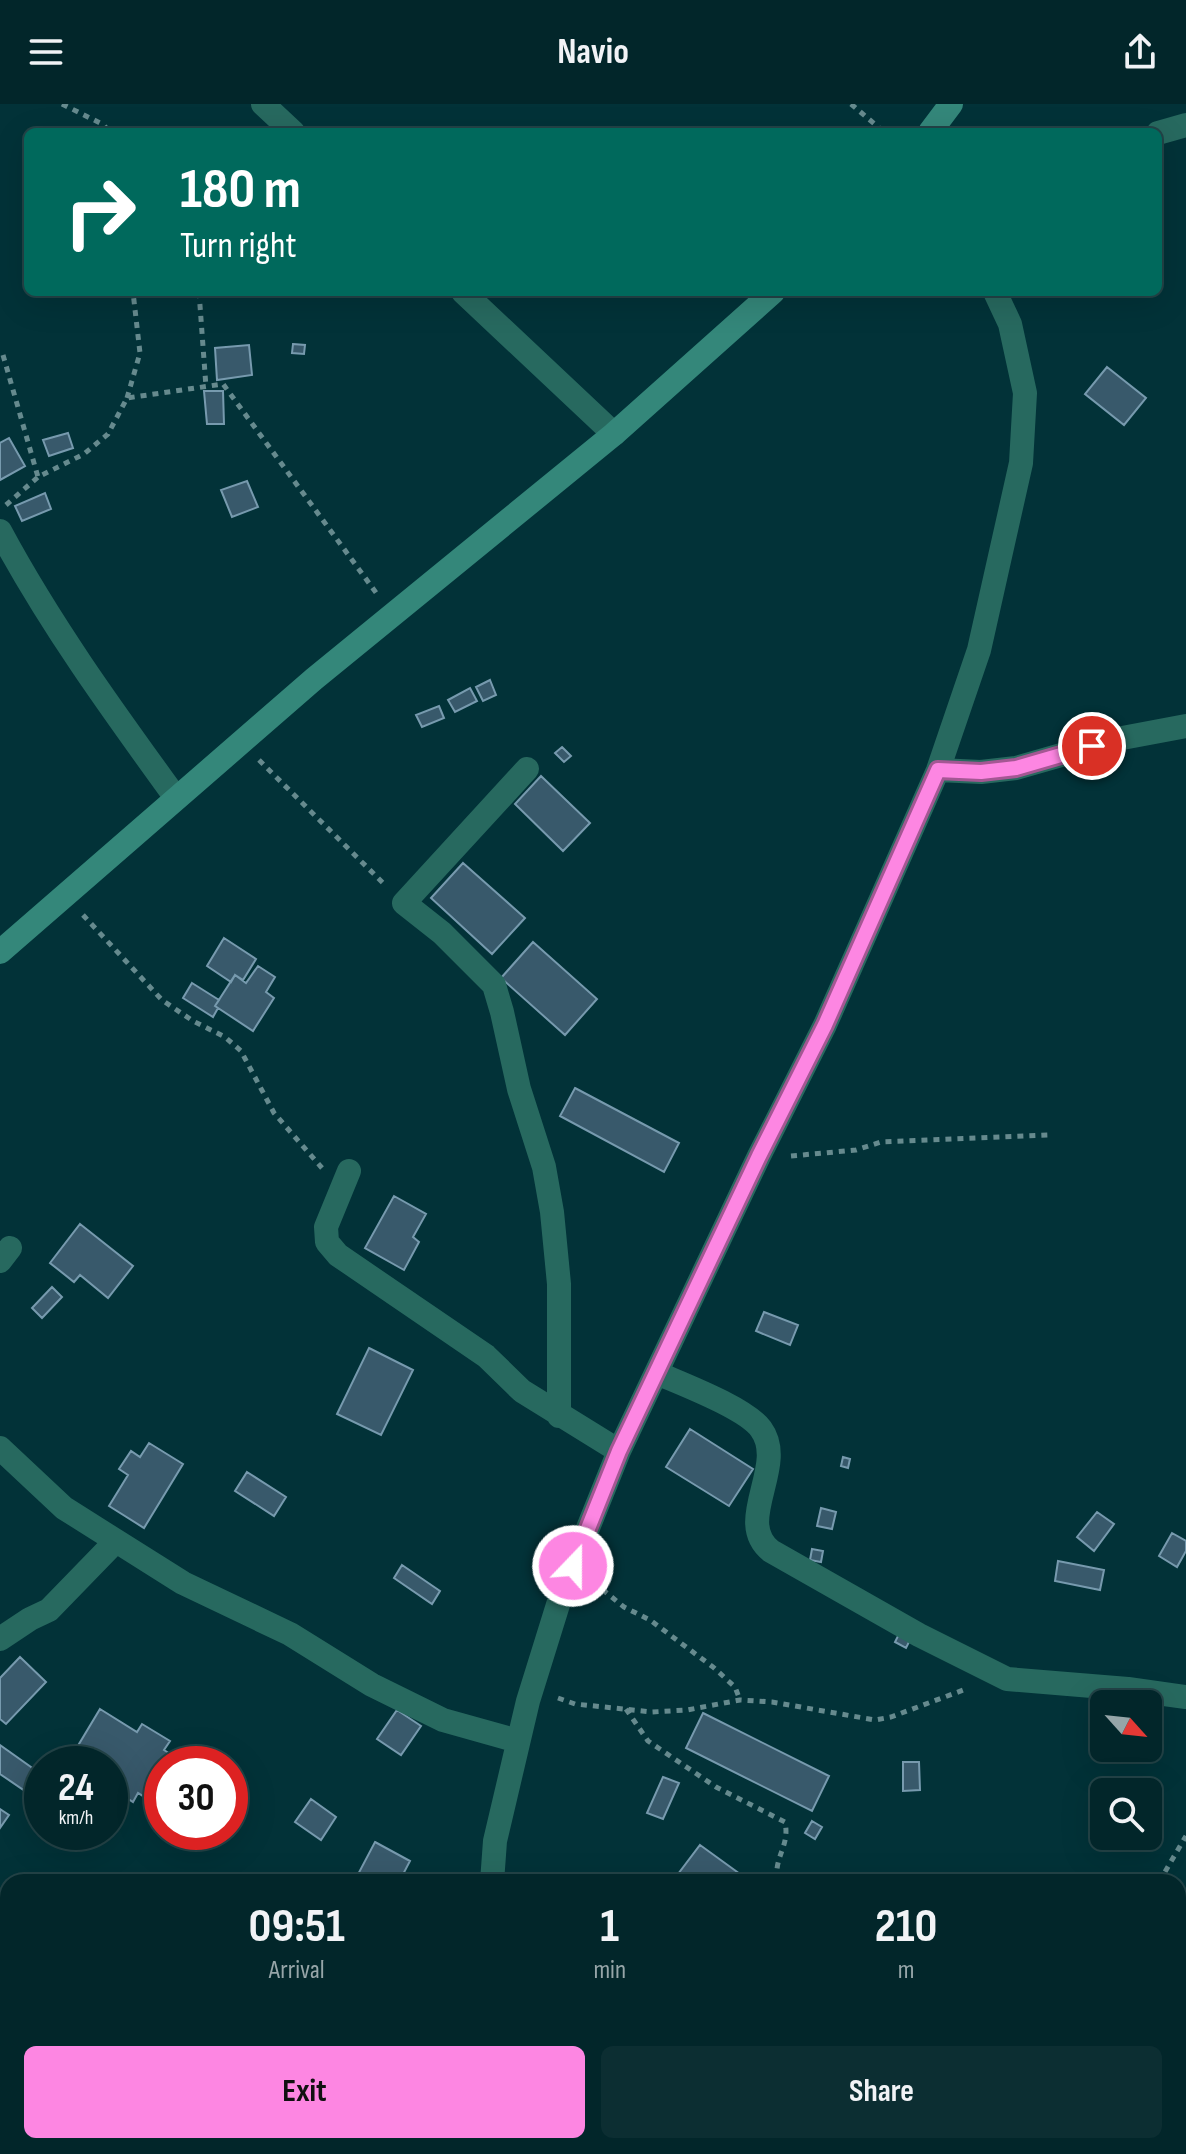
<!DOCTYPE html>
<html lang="en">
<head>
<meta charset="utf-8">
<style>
	:root { --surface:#02262a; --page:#0c2e32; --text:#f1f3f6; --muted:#96a5a8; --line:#234347; --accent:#fd86e2 }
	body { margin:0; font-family:"Sofia Sans Condensed",sans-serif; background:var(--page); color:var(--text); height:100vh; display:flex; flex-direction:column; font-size:30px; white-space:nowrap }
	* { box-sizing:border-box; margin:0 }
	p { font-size:26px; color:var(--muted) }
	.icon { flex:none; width:44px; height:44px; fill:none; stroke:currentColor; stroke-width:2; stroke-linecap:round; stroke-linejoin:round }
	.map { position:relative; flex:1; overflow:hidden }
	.sheet { position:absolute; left:0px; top:1770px; width:1186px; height:280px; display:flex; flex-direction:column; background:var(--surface); border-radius:24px 24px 0 0; box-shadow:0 8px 32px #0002,0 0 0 2px var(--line) }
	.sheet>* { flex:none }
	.guide { position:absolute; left:24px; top:24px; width:1138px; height:168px; border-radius:12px; box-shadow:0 8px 32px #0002,0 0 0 2px var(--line); background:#00695c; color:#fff; overflow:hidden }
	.needle { width:52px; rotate:117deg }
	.buttons { position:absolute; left:1090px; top:1586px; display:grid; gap:16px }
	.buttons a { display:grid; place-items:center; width:72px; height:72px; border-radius:12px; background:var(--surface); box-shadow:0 8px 32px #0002,0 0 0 2px var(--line); font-size:40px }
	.speed { position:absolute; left:24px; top:1642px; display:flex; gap:16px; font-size:40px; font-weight:700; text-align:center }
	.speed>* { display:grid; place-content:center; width:104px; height:104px; border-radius:50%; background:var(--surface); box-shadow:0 8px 32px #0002,0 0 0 2px var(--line); line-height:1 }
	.speed small { font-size:20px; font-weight:400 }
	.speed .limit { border:12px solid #d22; background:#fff; color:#111 }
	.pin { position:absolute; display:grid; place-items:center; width:68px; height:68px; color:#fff; margin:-34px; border:4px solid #fff; border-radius:50%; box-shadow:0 2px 8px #0007 }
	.me { position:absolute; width:88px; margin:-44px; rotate:22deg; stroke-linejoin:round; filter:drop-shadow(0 0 6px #0008) }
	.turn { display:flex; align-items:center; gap:28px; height:168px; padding:0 24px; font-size:36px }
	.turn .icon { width:104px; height:104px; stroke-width:2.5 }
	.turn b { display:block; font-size:56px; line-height:68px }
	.eta { display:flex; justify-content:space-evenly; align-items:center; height:136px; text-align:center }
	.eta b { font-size:48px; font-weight:700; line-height:56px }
	.button { display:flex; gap:16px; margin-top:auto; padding:16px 24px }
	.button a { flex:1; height:92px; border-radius:12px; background:var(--accent); color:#111; font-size:32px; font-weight:700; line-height:92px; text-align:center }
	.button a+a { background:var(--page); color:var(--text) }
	header { display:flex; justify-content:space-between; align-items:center; height:104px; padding:0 24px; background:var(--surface); font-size:36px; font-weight:700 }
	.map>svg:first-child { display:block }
</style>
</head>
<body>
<header><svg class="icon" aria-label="menu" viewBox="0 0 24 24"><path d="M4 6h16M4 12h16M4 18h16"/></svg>Navio<svg class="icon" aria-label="share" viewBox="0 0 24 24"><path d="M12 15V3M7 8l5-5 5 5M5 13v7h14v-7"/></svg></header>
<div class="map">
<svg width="1186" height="2050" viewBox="0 0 1186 2050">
	<rect width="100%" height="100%" fill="#023238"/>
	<path fill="#38596b" stroke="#779aae" stroke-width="2" d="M293,240L305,241L304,250L292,249Z
		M249,241L252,271L217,276L215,244Z
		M1107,263L1146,294L1124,321L1085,290Z
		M204,287H223L224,320H207Z
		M68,329L73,344L49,352L43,336Z
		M9,334L25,362L0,376V339Z
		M247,377L258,403L232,413L221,386Z
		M45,389L51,405L22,417L15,402Z
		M490,576L496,591L483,597L476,583Z
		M470,584L477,597L455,608L448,596Z
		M439,602L444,614L422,623L416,611Z
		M562,643L571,652L564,658L555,649Z
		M541,672L590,719L563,747L515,700Z
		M463,759L525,814L492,850L431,794Z
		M224,834L256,855L243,876L235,871L231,878L207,862Z
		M533,838L597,895L565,931L501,874Z
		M258,862L275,873L266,888L274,894L253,927L215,902L235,871L246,879Z
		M192,879L219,896L215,902L218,904L213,913L183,894Z
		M575,984L679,1039L664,1068L560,1012Z
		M394,1092L426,1110L413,1133L419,1138L404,1166L365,1144Z
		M80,1120L133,1162L108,1194L80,1171L74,1178L50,1159Z
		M52,1183L62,1193L42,1214L32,1204Z
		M764,1208L798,1221L790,1241L756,1227Z
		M369,1244L413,1266L381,1331L337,1310Z
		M690,1325L753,1365L729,1402L666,1363Z
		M149,1339L183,1360L144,1424L109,1402L128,1371L119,1365L131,1347L140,1353Z
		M843,1353L850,1355L848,1364L841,1362Z
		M247,1368L286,1393L274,1412L235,1387Z
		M821,1404L836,1408L832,1425L817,1422Z
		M1097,1408L1114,1420L1094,1447L1077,1433Z
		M1172,1429L1186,1437V1447L1177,1463L1159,1452Z
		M812,1445L823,1447L821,1458L810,1456Z
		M1058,1457L1104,1466L1100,1486L1055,1477Z
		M402,1461L440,1487L432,1500L394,1474Z
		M900,1528L911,1534L906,1544L895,1538Z
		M20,1553L46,1578L6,1620L0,1615V1574Z
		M100,1605L137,1628L142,1620L170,1637L164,1646L183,1658L162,1660V1693L157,1701L138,1689L133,1698L110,1683L112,1674L110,1673V1660H89L73,1650Z
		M397,1606L421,1622L401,1651L377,1635Z
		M703,1609L829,1672L812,1707L686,1644Z
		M0,1641L38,1668L25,1687L0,1670Z
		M903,1658H919L920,1686L903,1687Z
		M663,1673L679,1679L663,1715L647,1709Z
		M311,1695L336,1713L321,1736L295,1718Z
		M0,1705L9,1711L0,1724Z
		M812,1717L822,1723L815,1735L805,1729Z
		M375,1738L410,1757L399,1778L355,1776Z
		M700,1741L751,1778H672Z"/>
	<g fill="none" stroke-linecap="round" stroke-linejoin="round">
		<path stroke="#668a8e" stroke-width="5" stroke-dasharray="6 6" stroke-linecap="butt" d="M62,0L104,21L109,28
			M851,0L884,28
			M199,188L206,283
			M3,251L38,373L84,350L108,330L127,294L223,280L377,490
			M127,294L140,249L133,188
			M6,401L38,373
			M259,656L386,782
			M83,811L162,896L193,917L225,933L241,947L274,1009L322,1064
			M791,1052L856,1046L881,1038L1048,1031
			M593,1478L624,1503L650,1516L713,1563L735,1583L740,1596
			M558,1594L575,1600L652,1608L687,1606L740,1596L772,1598L875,1616L891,1613L966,1585
			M626,1605L648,1637L716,1683L785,1718C790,1743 774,1751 777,1778
			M1159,1778L1186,1732
			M1178,1916L1186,1921
			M843,2042L846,2050
			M949,2050L953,2042"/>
		<path stroke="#27695f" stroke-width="24" d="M263,0L293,28
			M1158,29L1186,21
			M463,188L614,330
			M0,427C51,522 113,607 176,694
			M527,665L404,799L442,829L494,881L502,908L519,985L544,1063L552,1108L559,1180V1312
			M938,666L981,668L1016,664L1117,635L1186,622
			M349,1067L326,1123L327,1138L338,1151L486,1252L522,1287L619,1347
			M0,1157L10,1144
			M657,1269C682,1280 746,1304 761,1325C788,1362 733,1417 771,1447L919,1531L1007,1575L1128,1585L1186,1593
			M0,1344L64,1404L183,1479L290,1530L372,1581L443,1616L518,1637
			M0,1535L30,1515L49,1506L115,1438
			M492,1778L495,1737L528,1597L561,1491L619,1347L759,1052L825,921L876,806L938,666L979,546L1021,359L1025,289L1010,220L995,188
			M478,2050L479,2042"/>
		<path stroke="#34877a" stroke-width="24" d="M930,28L951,0
			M0,848L314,575L614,330L773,188
			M0,1896L8,1902
			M225,2042L238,2050"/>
	</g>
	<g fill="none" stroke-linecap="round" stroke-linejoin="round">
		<defs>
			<path id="route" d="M573,1462L619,1347L759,1052L825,921L938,666L981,668L1016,664L1092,642"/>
		</defs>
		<use href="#route" stroke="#a45793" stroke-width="20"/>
		<use href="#route" stroke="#fd86e2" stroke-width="14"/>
	</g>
</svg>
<div class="buttons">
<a><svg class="needle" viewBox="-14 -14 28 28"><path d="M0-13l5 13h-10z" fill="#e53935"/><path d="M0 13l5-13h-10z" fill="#96a5a8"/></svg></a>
<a><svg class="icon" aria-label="search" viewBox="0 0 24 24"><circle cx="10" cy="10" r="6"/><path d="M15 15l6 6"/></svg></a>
</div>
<div class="speed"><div>24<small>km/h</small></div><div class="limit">30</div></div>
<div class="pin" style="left:1092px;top:642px;background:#d93025"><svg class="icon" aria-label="arrive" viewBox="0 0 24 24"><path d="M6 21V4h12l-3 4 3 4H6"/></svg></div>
<svg class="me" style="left:573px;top:1462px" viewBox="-20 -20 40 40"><circle r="17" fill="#fd86e2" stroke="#fff" stroke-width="3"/><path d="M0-11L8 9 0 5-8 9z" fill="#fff"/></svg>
<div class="guide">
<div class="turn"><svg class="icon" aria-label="right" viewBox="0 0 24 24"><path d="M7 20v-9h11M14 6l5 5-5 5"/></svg><div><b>180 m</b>Turn right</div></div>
</div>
<section class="sheet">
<div class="eta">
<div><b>09:51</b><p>Arrival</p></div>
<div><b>1</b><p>min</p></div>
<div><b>210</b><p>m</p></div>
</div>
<div class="button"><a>Exit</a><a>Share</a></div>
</section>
</div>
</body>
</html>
